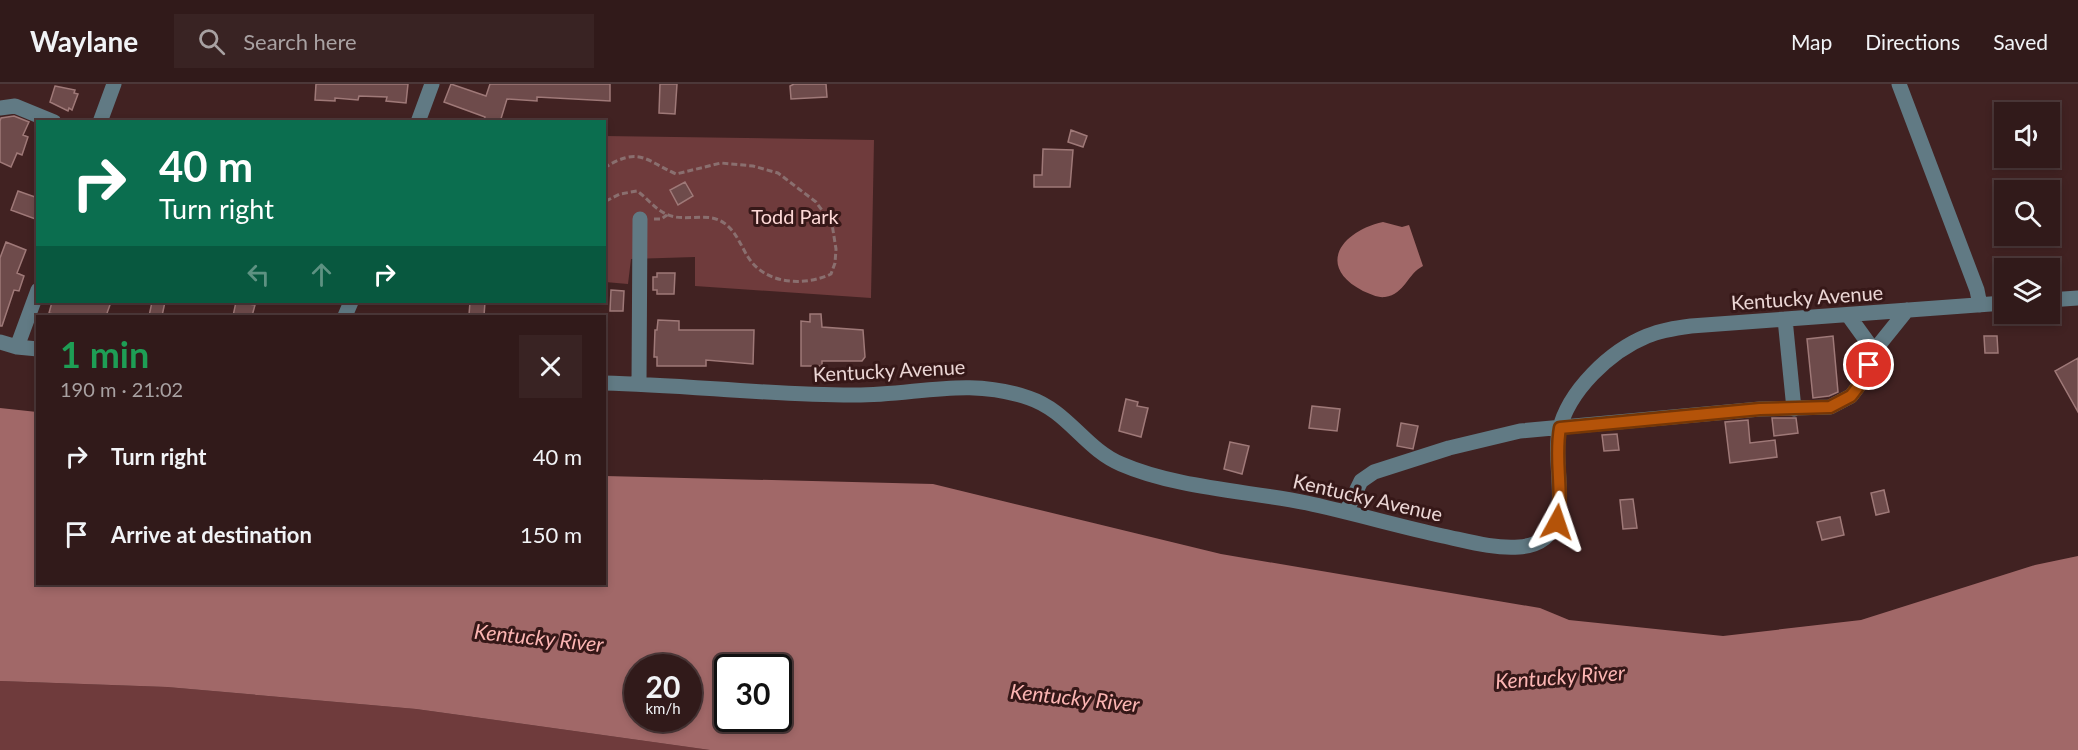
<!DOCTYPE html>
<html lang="en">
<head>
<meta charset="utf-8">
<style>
	:root { --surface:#311a1a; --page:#392323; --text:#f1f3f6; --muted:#a8a1a2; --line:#4c3839 }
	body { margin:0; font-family:Lato,sans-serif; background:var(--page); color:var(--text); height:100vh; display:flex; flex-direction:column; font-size:22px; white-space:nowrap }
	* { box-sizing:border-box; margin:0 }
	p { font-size:20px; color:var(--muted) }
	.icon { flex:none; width:33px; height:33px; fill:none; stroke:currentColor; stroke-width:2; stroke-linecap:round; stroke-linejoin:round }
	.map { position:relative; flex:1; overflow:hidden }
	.drawer { position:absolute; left:36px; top:231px; width:570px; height:270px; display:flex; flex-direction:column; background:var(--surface); border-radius:0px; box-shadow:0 3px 9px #0003,0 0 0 2px var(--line) }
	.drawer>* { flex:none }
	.banner { position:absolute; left:36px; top:36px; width:570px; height:183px; border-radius:0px; box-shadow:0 3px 9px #0003,0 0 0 2px var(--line); background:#0b6e4f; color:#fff; overflow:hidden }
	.tools { position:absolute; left:1994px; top:18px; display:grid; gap:12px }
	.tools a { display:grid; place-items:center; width:66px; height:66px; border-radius:0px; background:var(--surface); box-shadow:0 3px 9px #0003,0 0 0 2px var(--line); font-size:30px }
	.speed { position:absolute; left:624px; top:570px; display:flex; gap:12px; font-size:30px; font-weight:700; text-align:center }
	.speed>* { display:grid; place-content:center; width:78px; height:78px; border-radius:50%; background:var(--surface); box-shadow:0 3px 9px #0003,0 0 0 2px var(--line); line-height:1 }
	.speed small { font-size:15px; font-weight:400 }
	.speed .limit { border:3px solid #111; border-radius:9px; background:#fff; color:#111 }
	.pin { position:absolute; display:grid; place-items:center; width:51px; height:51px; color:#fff; margin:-26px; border:3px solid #fff; border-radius:50%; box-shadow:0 2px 6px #0007 }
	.me { position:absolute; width:66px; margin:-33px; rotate:5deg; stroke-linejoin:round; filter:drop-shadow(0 0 4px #0008) }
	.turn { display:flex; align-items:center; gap:21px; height:126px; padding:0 24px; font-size:27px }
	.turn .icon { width:78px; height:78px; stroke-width:2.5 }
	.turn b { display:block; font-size:42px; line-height:51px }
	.lanes { display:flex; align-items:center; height:57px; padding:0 24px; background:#0003; justify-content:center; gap:30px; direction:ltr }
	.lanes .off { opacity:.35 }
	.round { display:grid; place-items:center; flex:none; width:63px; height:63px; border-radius:0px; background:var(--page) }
	.summary { display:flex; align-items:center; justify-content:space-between; height:102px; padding:0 24px }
	h1 { font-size:36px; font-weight:700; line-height:45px; color:#1e9e55 }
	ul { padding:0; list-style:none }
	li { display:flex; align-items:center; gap:18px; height:78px; padding:0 24px }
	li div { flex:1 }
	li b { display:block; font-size:22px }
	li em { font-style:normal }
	header { display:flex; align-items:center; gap:36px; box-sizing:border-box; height:84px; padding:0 30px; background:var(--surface); border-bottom:2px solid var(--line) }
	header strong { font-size:28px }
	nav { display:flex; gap:33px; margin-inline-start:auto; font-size:21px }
	.search { width:420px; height:54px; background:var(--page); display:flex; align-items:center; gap:15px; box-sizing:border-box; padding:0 21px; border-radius:0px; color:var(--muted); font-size:22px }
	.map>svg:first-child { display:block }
</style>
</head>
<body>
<header>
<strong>Waylane</strong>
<div class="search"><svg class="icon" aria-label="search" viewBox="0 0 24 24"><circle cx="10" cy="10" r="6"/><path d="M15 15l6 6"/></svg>Search here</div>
<nav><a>Map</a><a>Directions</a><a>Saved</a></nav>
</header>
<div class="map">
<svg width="2078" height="666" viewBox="0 0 2078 666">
	<rect width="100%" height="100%" fill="#412222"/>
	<path fill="#6f3b3c" d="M604,52L874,56L871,214L695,202V173L631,175L628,200L605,198Z
		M0,597L167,603L416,625L710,666H0Z"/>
	<path fill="#a16868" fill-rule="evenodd" d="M1383,138L1402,143L1409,141L1423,182C1407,190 1405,210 1385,213C1378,214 1370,210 1363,207C1315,182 1342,147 1383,138Z
		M0,324L37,328L38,500H604L605,392L933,400L1221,470L1540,524L1569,536L1723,552L1861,536L2035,481L2078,472V666H710L416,625L167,603L0,597ZM638,584H688V634H638ZM728,584H778V634H728Z"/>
	<path fill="#6e4b4b" stroke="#9f7978" stroke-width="1.5" d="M316,0H408L406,19L386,17L387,13L359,12L358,16L335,14V17L315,16Z
		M451,0L486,12L490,0H610V17L537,13V17L507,15L500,38H484L485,33L444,18Z
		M660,0H677L675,30L659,29Z
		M794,0H826L827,13L791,15L790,2Z
		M55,2L75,6L74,9L78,10L72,26L69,24L68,27L50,18Z
		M14,32L29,38L23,51L28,53L22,71L17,69L11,83L0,78V37L1,34Z
		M1071,46L1087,52L1083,63L1068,58Z
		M1043,65L1073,66L1070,103H1034V91H1042Z
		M685,98L693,112L678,121L670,106Z
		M18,107L38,114V136L11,126Z
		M6,158L26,166L17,189L24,192L19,207L14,206L2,242H0V174Z
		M657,189H675L674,210H657V206H653V193H657Z
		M611,206L624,207L623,227H610Z
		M52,218H111L106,232H61L49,229Z
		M152,218H165L162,232H149Z
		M236,218L255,221L252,232H233Z
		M470,218H485L484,232L469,231Z
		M810,230H821L822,243L863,246L865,273L862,277H822V282H801V237L810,238Z
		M658,236L679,237V246H754L753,280L706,276V282H657V273H654L655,246H657Z
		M1833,252L1838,308L1829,312L1813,314L1807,255Z
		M1984,252H1997L1998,269H1985Z
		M2078,274V328L2055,287Z
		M1126,315L1138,318L1137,322L1148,324L1141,353L1119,347Z
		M1312,322L1340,325L1337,347L1309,344Z
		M1772,334H1796L1798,349L1774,352Z
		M1748,336L1750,359L1775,356L1777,373L1730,379L1725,338Z
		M1401,339L1418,342L1413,365L1397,362Z
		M1617,350L1619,366L1604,367L1602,351Z
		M1230,358L1249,362L1242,390L1224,385Z
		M1884,406L1889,428L1876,431L1871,409Z
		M1633,415L1637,444L1623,445L1620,416Z
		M1840,433L1844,451L1822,456L1817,438Z"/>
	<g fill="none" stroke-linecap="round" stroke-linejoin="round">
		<path stroke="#8a6f6f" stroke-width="3" stroke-dasharray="6 3" stroke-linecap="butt" d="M604,84C639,62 645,76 676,90L721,79L753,82L778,89L816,118L832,140L836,165L835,179L831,190C803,203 765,200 748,173C741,162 736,147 724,139C708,127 683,139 666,130C655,125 646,113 637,107L620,110L604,118
			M654,135H661L667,131"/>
		<path stroke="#617a84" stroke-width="15" d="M1899,0L1977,206L1980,221
			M0,24L15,22L54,38
			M100,38L114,0
			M418,38L432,0
			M2049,216L2078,214
			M345,232L351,218
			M1785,235L1794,325
			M0,258L17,263L38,265
			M17,263L38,206
			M1874,267L1907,226
			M604,299C687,301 769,311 852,311C915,312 966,292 1029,314C1068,327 1085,365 1121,380C1176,404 1248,407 1307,419C1353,429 1398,442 1443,452C1467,457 1494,465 1519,463C1581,458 1551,387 1559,347C1568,307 1610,267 1647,252C1661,246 1676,244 1691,242L2004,219
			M639,300L640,135
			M1346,428L1361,397L1374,388L1449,364L1520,347L1760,325L1830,323L1851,312L1864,295L1874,267L1848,231"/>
	</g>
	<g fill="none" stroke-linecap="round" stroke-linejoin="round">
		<defs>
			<path id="route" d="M1557,438C1564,407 1554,376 1560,344L1760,325L1830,323L1851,312L1864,295L1869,281"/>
		</defs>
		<use href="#route" stroke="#753606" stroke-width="15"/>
		<use href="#route" stroke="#b45309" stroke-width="10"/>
	</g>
	<g text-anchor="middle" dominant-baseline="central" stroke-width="6" stroke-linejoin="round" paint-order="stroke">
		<g font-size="20" fill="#fdd8d6" stroke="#361818">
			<text x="795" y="132">Todd Park</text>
		</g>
		<g font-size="20" fill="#ebd6d5" stroke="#361818">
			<text transform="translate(1807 213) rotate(-4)">Kentucky Avenue</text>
			<text transform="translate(889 286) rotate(-3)">Kentucky Avenue</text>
			<text transform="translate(1368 413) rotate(13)">Kentucky Avenue</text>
		</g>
		<g font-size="21" font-style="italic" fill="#fcb5b3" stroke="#361818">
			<text transform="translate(539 553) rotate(6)">Kentucky River</text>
			<text transform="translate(1560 592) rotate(-4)">Kentucky River</text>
			<text transform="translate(1075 613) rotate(6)">Kentucky River</text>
		</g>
	</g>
</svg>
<div class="tools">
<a><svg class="icon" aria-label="sound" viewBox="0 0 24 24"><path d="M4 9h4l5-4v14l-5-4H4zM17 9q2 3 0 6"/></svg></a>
<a><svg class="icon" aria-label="search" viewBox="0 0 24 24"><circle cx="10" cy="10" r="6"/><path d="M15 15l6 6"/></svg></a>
<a><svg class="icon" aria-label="layers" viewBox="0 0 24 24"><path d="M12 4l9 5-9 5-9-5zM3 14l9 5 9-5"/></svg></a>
</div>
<div class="speed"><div>20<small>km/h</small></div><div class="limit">30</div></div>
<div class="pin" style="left:1869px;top:281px;background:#d93025"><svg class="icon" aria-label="arrive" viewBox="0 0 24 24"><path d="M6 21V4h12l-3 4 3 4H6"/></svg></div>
<svg class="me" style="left:1557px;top:438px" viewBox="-20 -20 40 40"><path d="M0-17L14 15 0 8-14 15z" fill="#b45309" stroke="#fff" stroke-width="4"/></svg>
<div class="banner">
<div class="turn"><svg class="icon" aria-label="right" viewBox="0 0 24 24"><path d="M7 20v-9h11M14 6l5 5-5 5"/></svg><div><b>40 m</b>Turn right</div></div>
<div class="lanes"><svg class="icon off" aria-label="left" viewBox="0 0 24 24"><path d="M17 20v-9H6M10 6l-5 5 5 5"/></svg><svg class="icon off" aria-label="ahead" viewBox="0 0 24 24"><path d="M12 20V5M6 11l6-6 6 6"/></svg><svg class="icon" aria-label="right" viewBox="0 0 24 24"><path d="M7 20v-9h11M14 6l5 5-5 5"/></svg></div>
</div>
<section class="drawer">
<div class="summary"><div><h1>1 min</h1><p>190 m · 21:02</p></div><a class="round"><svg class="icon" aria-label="close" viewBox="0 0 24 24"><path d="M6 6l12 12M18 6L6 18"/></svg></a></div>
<ul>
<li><svg class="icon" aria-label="right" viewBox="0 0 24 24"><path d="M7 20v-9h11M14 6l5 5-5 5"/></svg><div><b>Turn right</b></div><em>40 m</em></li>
<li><svg class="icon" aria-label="arrive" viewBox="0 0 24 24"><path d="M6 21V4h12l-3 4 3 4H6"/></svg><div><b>Arrive at destination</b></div><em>150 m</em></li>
</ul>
</section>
</div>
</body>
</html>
